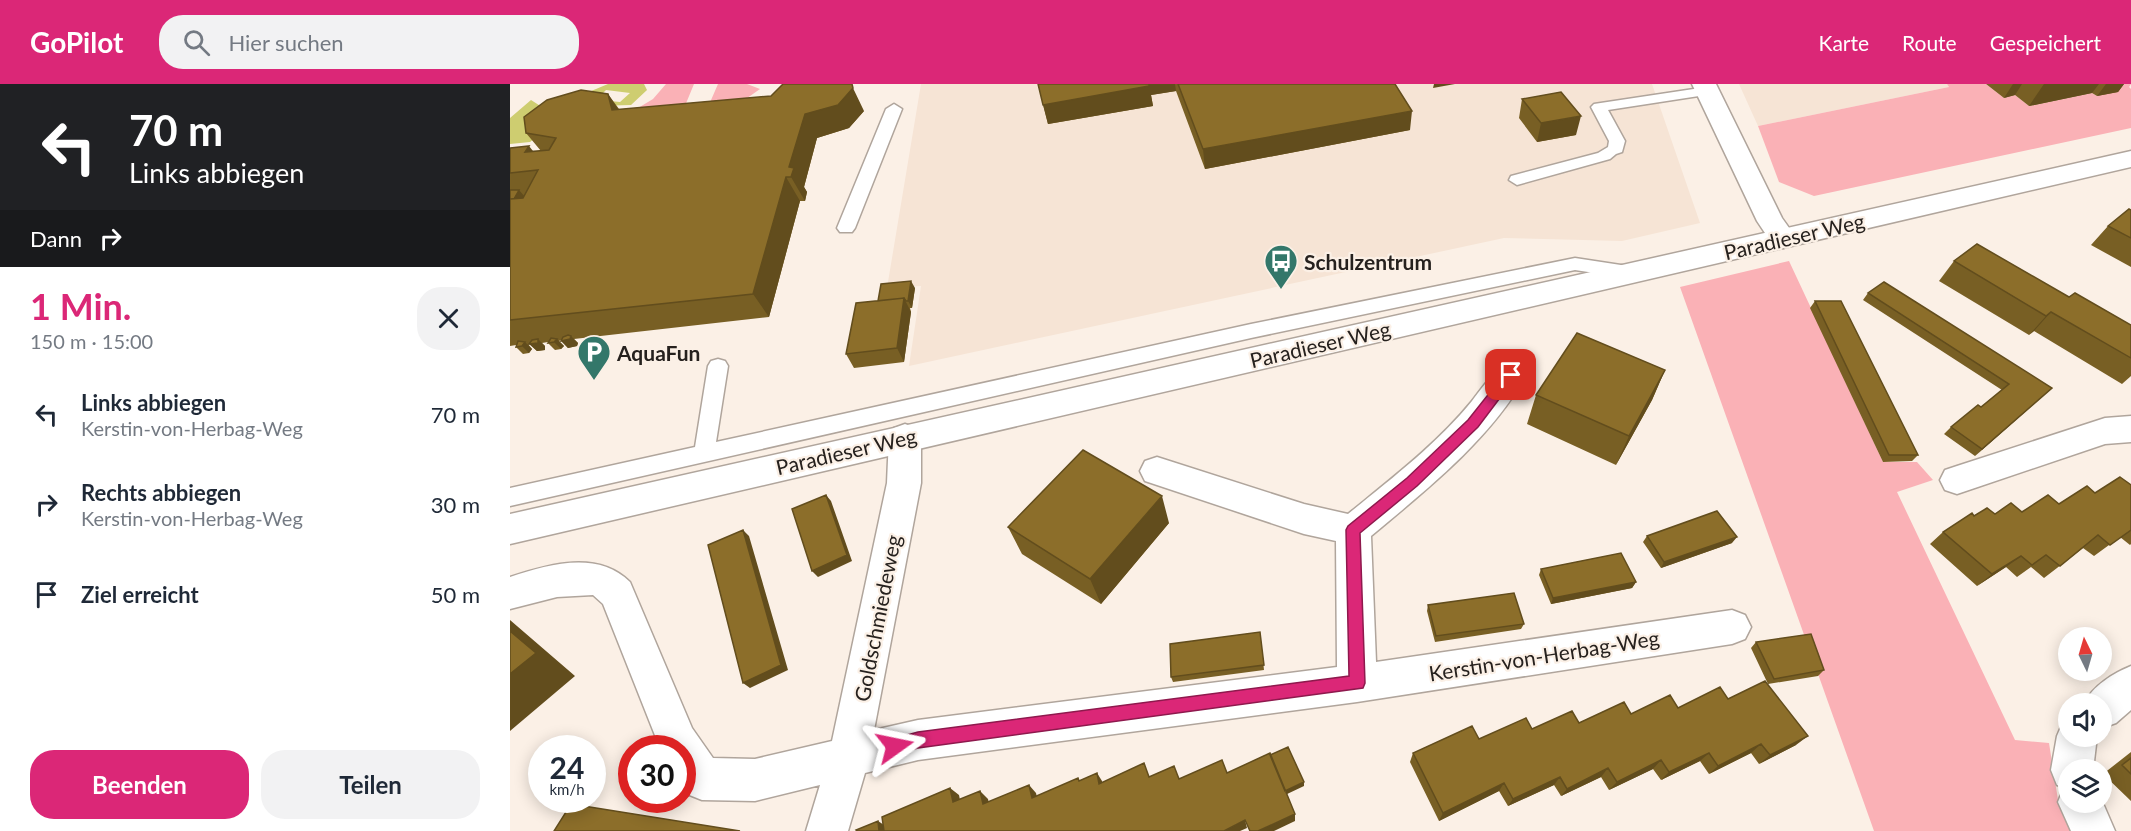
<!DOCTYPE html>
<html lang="de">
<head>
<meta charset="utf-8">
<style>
	:root { --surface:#fff; --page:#f2f2f3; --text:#1f2937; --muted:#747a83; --accent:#db2777 }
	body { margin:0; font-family:Lato,sans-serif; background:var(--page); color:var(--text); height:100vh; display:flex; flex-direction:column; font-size:22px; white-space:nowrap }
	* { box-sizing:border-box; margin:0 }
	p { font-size:20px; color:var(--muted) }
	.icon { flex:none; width:33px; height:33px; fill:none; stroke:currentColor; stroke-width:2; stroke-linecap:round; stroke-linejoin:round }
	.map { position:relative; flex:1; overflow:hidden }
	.side { display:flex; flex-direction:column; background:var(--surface); width:510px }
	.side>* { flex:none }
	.hud { background:#202124; color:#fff; overflow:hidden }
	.needle { width:39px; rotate:355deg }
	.controls { position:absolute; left:1548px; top:543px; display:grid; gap:12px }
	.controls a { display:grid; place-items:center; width:54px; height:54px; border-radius:50%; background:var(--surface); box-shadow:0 3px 15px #0003; font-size:30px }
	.speed { position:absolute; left:18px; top:651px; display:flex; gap:12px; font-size:30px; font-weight:700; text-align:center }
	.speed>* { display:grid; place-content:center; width:78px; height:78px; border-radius:50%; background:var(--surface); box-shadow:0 3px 15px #0003; line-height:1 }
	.speed small { font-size:15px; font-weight:400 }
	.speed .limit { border:9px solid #d22; background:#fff; color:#111 }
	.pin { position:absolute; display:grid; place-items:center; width:51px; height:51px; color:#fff; margin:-26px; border-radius:12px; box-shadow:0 3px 9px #0006 }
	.me { position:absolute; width:66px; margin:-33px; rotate:78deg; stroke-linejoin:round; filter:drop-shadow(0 0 4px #0008) }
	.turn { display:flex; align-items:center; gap:21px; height:126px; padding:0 30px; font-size:27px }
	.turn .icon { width:78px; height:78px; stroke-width:2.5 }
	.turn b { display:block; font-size:42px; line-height:51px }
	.then { display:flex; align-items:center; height:57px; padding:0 30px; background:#0003; gap:12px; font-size:22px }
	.round { display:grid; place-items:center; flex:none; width:63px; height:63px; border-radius:24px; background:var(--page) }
	.headline { display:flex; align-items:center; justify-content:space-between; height:102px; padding:0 30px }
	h1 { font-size:36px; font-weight:700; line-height:45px; color:var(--accent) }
	.cta { display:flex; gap:12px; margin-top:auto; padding:12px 30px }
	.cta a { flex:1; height:69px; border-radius:24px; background:var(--accent); color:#fff; font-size:24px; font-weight:700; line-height:69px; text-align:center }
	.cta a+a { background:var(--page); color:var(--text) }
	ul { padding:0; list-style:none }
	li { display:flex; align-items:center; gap:18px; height:90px; padding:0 30px }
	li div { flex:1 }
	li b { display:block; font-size:22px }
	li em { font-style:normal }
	header { display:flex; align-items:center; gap:36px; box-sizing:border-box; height:84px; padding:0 30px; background:var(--accent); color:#fff }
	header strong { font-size:28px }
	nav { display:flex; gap:33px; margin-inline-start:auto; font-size:21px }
	.search { width:420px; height:54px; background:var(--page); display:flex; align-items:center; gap:15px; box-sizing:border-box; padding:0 21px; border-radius:24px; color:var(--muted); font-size:22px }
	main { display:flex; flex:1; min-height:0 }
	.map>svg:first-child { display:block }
</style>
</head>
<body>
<header>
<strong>GoPilot</strong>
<div class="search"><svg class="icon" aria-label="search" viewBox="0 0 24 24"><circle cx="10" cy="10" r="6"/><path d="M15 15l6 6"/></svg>Hier suchen</div>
<nav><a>Karte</a><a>Route</a><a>Gespeichert</a></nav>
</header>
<main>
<section class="side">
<div class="hud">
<div class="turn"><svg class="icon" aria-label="left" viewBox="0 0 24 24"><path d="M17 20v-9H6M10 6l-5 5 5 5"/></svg><div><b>70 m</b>Links abbiegen</div></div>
<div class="then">Dann<svg class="icon" aria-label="right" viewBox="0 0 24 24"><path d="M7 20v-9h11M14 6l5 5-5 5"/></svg></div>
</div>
<div class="headline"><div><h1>1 Min.</h1><p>150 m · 15:00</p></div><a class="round"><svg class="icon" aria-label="close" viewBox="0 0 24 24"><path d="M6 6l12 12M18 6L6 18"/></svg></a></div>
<ul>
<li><svg class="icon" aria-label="left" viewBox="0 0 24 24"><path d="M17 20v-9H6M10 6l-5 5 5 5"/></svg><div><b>Links abbiegen</b><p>Kerstin-von-Herbag-Weg</p></div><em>70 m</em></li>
<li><svg class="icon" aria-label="right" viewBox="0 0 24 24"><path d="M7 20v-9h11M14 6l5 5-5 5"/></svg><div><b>Rechts abbiegen</b><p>Kerstin-von-Herbag-Weg</p></div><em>30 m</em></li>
<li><svg class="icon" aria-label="arrive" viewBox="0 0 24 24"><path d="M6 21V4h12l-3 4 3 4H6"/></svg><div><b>Ziel erreicht</b></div><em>50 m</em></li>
</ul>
<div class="cta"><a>Beenden</a><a>Teilen</a></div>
</section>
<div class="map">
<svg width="1621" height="747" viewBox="0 0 1621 747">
	<rect width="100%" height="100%" fill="#fbf0e6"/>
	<path fill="#f6e4d5" d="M411,0H1142L1190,139L1112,157L994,154L399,282L411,202L377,204Z
		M1229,0H1437L1439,3L1248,42Z"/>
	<path fill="#fab1b6" d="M156,0H184L165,46L128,24L143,15Z
		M208,0H237L250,5L233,17L195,30Z
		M1437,0H1476L1494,14L1505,11L1519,22L1582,9L1587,12L1596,0H1621L1619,3L1621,5V44L1304,112L1269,98L1248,42L1439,3Z
		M1279,177L1373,378H1407L1423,396L1387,408L1505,656L1539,659L1548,716L1563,747H1364L1170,203Z"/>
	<path fill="#cecd70" d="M98,0H134L137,6L121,21L83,22L89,16L110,18L120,9L96,6L80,22L74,10Z
		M21,16L46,32L47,37L20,58L0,60V34Z"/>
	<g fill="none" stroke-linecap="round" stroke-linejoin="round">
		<defs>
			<path id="lane" d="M1197,3L1204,7L1202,10L1098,26L1115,57L1112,68L1106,70L1100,75L1007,101L999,96L1001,92L1088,69L1098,63L1099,57L1081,23L1084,20Z
				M384,20L392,25L345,144L342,148H330L327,144L376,25Z
				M1065,174L1124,183L1130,185L1133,189L1130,193L1124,195L1065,186L741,254L0,422V404L185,363L198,282L201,277L208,275L215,277L218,282L206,358L741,240Z"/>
			<path id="street" d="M1182,0H1206L1272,134L1287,155L1283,161L1273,164L1263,161L1247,137Z
				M1001,279L1012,283L1016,291C982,354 915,407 861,452L866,578L1222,526L1235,531L1241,543L1235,555L1222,560L847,618L408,676L355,689L338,747H296L310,701L245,717L192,716L177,710L172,702V664H150L93,520L83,511L47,513L0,525V493C39,480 88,466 120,498L182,644L203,674L245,675L322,657L377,399L379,353L384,344L395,340L406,344L411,353V399L364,646L408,636L827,583L826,457L794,450L635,397L630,387L635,377L647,373L794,420L838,430C881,395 927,360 962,317C973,303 984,285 1001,279Z
				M1621,332V358L1595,360L1447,410L1435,406L1430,396L1435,386L1447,382L1595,334Z
				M1621,582V626L1606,639L1592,644V620H1574C1582,602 1604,589 1621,582Z
				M1558,635V652H1587L1583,686H1558V718L1592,717L1605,747H1561L1548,718L1554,703L1547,701L1541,686L1547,652L1553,638Z"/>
			<path id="secondary" d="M1621,67V83L0,460V430Z"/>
		</defs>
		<use href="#lane" stroke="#b0a59c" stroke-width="3"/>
		<use href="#street" stroke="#b0a59c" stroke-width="3"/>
		<use href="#secondary" stroke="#b0a59c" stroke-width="3"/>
		<use href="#lane" fill="#fff" fill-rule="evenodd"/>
		<use href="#street" fill="#fff" fill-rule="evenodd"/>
		<use href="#secondary" fill="#fff" fill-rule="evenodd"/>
	</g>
	<path fill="#785f24" d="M528,0H885L900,46L695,85L666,7L641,11L643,22L538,40Z
		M1476,0H1614L1608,8L1587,12L1582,9L1519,22L1505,11L1494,14Z
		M98,10L109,25L354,27L339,44L307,54L294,103L297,108L295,117H290L259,233L64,255L68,259L67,262L58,264L51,256L49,257L54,262L51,265L45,266L38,259V258L32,259L35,262V266L27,267L20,260H18L22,265L19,269L13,270L6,263V261L0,262V64L23,67H31L16,49Z
		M1012,15L1066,51L1027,58L1009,34Z
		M1621,126V183L1581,161L1598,142Z
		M1444,177L1559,213L1621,241V292L1612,300L1524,247L1519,251L1429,197Z
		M405,204L402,224H400L401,228L394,278L344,284L336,270L368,217Z
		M1358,209L1542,304L1465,372L1434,350L1441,343L1471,323L1492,306L1353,216Z
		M1305,217L1408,371L1402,377L1373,378L1300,224Z
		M1155,286L1142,316L1106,381L1017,340L1026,311Z
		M1621,401V460L1620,461L1610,453L1584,472L1573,464L1534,494L1521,483L1507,493L1496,483L1467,502L1420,460L1433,448L1464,432L1512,428L1549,420L1585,409Z
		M659,439L591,520L512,470L498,443Z
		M1137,452L1222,459L1151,484L1133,458Z
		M1031,485L1126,498L1122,504L1041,520L1029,491Z
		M918,521L1014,540L1011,545L925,558L917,527Z
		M750,548L754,586L663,598L661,593Z
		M1246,558L1314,586L1308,592L1258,600L1241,564Z
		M1218,615L1286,661L1249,680L1241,669L1199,690L1190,677L1151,696L1143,685L1099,706L1091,693L1051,712L1044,701L998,722L989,707L929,737L900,678L903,669L969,655L1022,645L1168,624Z
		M1621,668V717L1593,690Z"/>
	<path fill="#624d1d" d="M637,0H665L666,7L641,11L643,22L538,40L533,21Z
		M924,0H945L923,4Z
		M1503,0H1512L1505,11L1494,14Z
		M1534,0H1589L1582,9L1519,22Z
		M1596,0H1614L1608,8L1587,12Z
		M343,4L354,27L339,44L307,54L294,103L297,108L295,117L281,93L279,83L295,30Z
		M98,10L114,34L102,26Z
		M902,27L900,46L695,85L693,65Z
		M1071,32L1066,51L1027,58L1031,39Z
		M19,62L38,86L15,68Z
		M276,93L290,117L259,233L243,210Z
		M9,106L15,113L0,121Z
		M401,197L405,204L402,224L398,217Z
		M394,214L401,228L394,278L387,264Z
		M1541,228L1524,247L1519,251L1536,232Z
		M61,252L68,259L67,262L58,264L51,257Z
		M28,255L35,262V266L27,267L19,260Z
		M47,255L54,262L51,265L44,258Z
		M15,258L22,265L19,269L12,262Z
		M1155,286L1142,316L1106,381L1119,352Z
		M1542,304L1535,310L1465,372L1472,365Z
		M316,411L321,417L342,477L308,493L302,487Z
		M652,412L659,439L591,520L580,495Z
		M233,446L239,452L278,586L240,604L233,599Z
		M1227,453L1222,459L1151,484L1154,478Z
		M1511,472L1496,483L1467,502L1482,490Z
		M1126,498L1122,504L1041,520L1043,514Z
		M0,536L65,592L0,647Z
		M1298,652L1286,661L1249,680L1260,671Z
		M1251,660L1241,669L1199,690L1208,682Z
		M1199,669L1190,677L1151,696L1159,688Z
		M1151,676L1143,685L1099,706L1107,698Z
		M1098,684L1091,693L1051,712L1057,705Z
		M587,689L592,697L595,708L589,700Z
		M1050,693L1044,701L998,722L1003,715Z
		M794,698V702L775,711L774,707Z
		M994,699L989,707L929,737L933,729Z
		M519,701L526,709L529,722L522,714Z
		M440,704L449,711L452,726L443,718Z
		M470,707L478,715L481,728L473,720Z
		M785,730V737L764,747H748Z
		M735,736L737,744L730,747H714Z
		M368,737L374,741L375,747H369Z"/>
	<path fill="#8c6e2a" stroke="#624d1d" stroke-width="1.5" d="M273,0H342L343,4L328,21L295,30L279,83L284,84L281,93H276L243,210L0,236V115L13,114L28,86L0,89V64L19,62L15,68L39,66L46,54L16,49L14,33L37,16L71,6L98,10L102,26L261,12Z
		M528,0H639V2L533,21Z
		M668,0H885L902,27L693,65Z
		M1051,8L1071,32L1031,39L1012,15Z
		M0,106H9L4,115H0Z
		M1619,125L1621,126V154L1598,142Z
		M1467,160L1559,213L1565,209L1621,241V274L1541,228L1536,232L1444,177Z
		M401,197L398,217H396L394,214L368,217L371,200Z
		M1374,198L1542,304L1472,365L1441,343L1468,321L1471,323L1499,300L1358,209Z
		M394,214L387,264L336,270L346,219Z
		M1305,217H1331L1408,371H1379Z
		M1067,249L1155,286L1119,352L1026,311Z
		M58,251L61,252L60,255L51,257L53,253Z
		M41,254L47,255L44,258L38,259Z
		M28,255V259L19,260L22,256Z
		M8,257L15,258L12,262L6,263Z
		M573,366L652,412L580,495L498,443Z
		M1610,393L1621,401V446L1600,461L1588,451L1550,482L1536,471L1522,481L1511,472L1482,490L1433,448L1462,429L1464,432L1477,424L1485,430L1501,419L1512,428L1538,411L1549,420L1577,402L1585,409Z
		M316,411L337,471L302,487L282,425Z
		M1207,427L1227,453L1154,478L1137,452Z
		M233,446L271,581L233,599L198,461Z
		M1111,469L1126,498L1043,514L1031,485Z
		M1004,509L1014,540L926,552L918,521Z
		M0,547L26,569L0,590Z
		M750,548L754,581L661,593L660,560Z
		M1301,550L1314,586L1264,595L1246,558Z
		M1255,597L1298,652L1260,671L1251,660L1208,682L1199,669L1159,688L1151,676L1107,698L1098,684L1057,705L1050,693L1003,715L994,699L933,729L903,669L962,642L969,655L1016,634L1022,645L1062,627L1069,639L1114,618L1121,630L1160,611L1168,624L1210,603L1218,615Z
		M778,663L794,698L775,707L760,671Z
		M760,669L785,730L748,747H740L735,736L714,747H374L372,733L440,704L443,718L470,707L473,720L519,701L522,714L568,694L569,697L587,689L589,700L634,679L639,693L664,682L669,695L712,676L717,689Z
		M1621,674V690L1612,681Z
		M61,720L230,747H44Z
		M368,737L369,747H347L346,746Z"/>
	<path fill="#db2777" stroke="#8e194d" stroke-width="1.5" d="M1001,286L1005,288L1007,291L1005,294L968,343L907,402L850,449L855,599L853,604L408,664L385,670L379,667L376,662L379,656L408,648L839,592L836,446L838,442L897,394L958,336L996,288Z"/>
	<defs>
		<symbol id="bus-pin" viewBox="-11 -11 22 30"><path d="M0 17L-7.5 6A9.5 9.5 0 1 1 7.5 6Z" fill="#33776a" stroke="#fbf0e6"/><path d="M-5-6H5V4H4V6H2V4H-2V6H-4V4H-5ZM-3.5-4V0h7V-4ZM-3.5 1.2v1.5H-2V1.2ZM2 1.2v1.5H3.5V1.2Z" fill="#fff"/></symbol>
		<symbol id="parking-pin" viewBox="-11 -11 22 30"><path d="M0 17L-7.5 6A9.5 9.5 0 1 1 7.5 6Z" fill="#33776a" stroke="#fbf0e6"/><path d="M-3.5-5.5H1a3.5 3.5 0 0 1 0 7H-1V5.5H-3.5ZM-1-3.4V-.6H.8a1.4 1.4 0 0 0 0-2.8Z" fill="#fff"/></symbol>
	</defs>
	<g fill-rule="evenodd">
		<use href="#bus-pin" x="752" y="158" width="38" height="52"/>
		<use href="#parking-pin" x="65" y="249" width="38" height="52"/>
	</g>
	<g text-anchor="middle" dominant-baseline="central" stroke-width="4.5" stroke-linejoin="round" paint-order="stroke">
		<g font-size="21" fill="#26211e" stroke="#fbf0e6">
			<text transform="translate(1284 152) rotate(-13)">Paradieser Weg</text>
			<text transform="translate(810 260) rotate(-13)">Paradieser Weg</text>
			<text transform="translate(336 367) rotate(-13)">Paradieser Weg</text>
			<text transform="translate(367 534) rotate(-79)">Goldschmiedeweg</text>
			<text transform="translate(1034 571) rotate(-9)">Kerstin-von-Herbag-Weg</text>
		</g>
		<g font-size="21" font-weight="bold" fill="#26211e" stroke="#fbf0e6" text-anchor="start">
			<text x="794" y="177">Schulzentrum</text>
			<text x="107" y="268">AquaFun</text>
		</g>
	</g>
</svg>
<div class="controls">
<a><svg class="needle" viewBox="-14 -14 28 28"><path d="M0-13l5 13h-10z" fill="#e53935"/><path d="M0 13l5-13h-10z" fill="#747a83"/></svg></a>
<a><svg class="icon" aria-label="sound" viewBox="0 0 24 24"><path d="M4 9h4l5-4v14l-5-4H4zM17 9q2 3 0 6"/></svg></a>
<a><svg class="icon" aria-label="layers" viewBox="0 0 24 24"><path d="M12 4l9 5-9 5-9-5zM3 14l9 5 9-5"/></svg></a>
</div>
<div class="speed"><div>24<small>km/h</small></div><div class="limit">30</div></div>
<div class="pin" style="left:1001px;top:291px;background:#d93025"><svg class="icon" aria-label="arrive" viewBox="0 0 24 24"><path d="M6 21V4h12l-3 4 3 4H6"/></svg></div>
<svg class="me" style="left:385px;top:662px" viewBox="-20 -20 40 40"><path d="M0-17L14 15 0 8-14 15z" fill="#db2777" stroke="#fff" stroke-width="4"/></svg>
</div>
</main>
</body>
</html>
